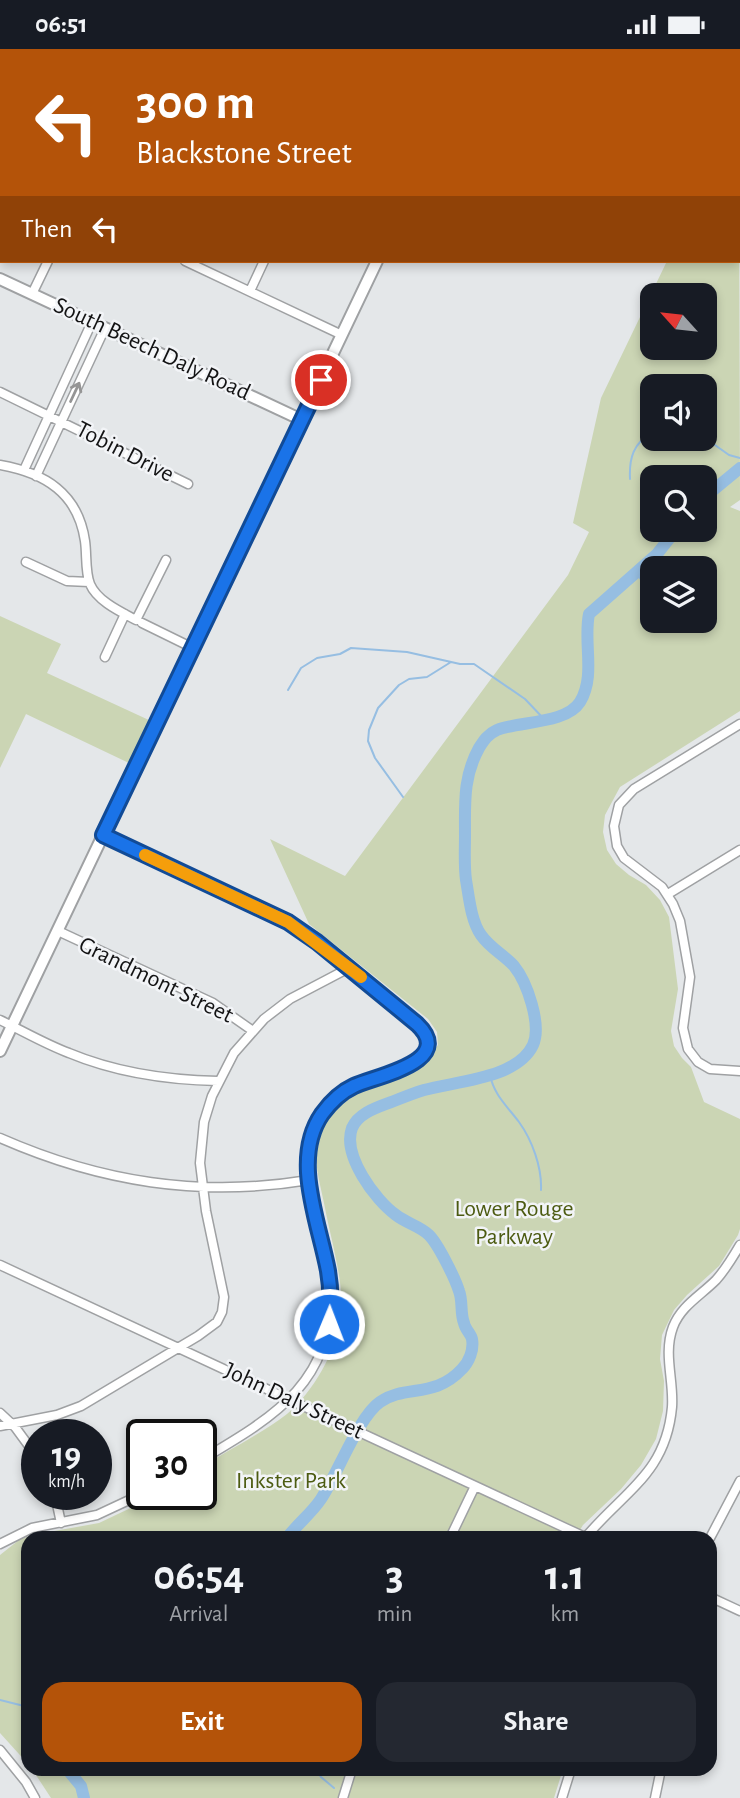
<!DOCTYPE html>
<html lang="en">
<head>
<meta charset="utf-8">
<style>
	:root { --surface:#171b24; --page:#242831; --text:#f1f3f6; --muted:#9ea1a6; --accent:#b45309 }
	body { margin:0; font-family:"Alegreya Sans",sans-serif; background:var(--page); color:var(--text); height:100vh; display:flex; flex-direction:column; font-size:26px; white-space:nowrap }
	* { box-sizing:border-box; margin:0 }
	p { font-size:23px; color:var(--muted) }
	.icon { flex:none; width:38px; height:38px; fill:none; stroke:currentColor; stroke-width:2; stroke-linecap:round; stroke-linejoin:round }
	.map { position:relative; flex:1; overflow:hidden }
	.sheet { position:absolute; left:21px; top:1482px; width:696px; height:245px; display:flex; flex-direction:column; background:var(--surface); border-radius:21px; box-shadow:0 4px 10px #0003 }
	.sheet>* { flex:none }
	.banner { position:absolute; left:0px; top:0px; width:740px; height:214px; box-shadow:0 4px 10px #0003; background:#b45309; color:#fff; overflow:hidden }
	.needle { width:46px; rotate:297deg }
	.tools { position:absolute; left:640px; top:234px; display:grid; gap:14px }
	.tools a { display:grid; place-items:center; width:77px; height:77px; border-radius:14px; background:var(--surface); box-shadow:0 4px 10px #0003; font-size:35px }
	.speed { position:absolute; left:21px; top:1370px; display:flex; gap:14px; font-size:35px; font-weight:700; text-align:center }
	.speed>* { display:grid; place-content:center; width:91px; height:91px; border-radius:50%; background:var(--surface); box-shadow:0 4px 10px #0003; line-height:1 }
	.speed small { font-size:18px; font-weight:400 }
	.speed .limit { border:4px solid #111; border-radius:10px; background:#fff; color:#111 }
	.pin { position:absolute; display:grid; place-items:center; width:60px; height:60px; color:#fff; margin:-30px; border:4px solid #fff; border-radius:50%; box-shadow:0 2px 7px #0007 }
	.me { position:absolute; width:77px; margin:-38px; rotate:1deg; stroke-linejoin:round; filter:drop-shadow(0 0 5px #0008) }
	.turn { display:flex; align-items:center; gap:24px; height:147px; padding:0 21px; font-size:32px }
	.turn .icon { width:91px; height:91px; stroke-width:2.5 }
	.turn b { display:block; font-size:49px; line-height:60px }
	.then { display:flex; align-items:center; height:66px; padding:0 21px; background:#0003; gap:14px; font-size:26px }
	.eta { display:flex; justify-content:space-evenly; align-items:center; height:119px; text-align:center }
	.eta b { font-size:42px; font-weight:700; line-height:49px }
	.action { display:flex; gap:14px; margin-top:auto; padding:14px 21px }
	.action a { flex:1; height:80px; border-radius:21px; background:var(--accent); color:#fff; font-size:28px; font-weight:700; line-height:80px; text-align:center }
	.action a+a { background:var(--page); color:var(--text) }
	.status { display:flex; justify-content:space-between; align-items:center; height:49px; padding:0 35px; background:var(--surface); direction:ltr }
	.status svg { height:19px; fill:currentColor }
	.map>svg:first-child { display:block }
</style>
</head>
<body>
<div class="status"><b>06:51</b><svg viewBox="0 0 49 12"><path d="M0 12V9h3v3zM5 12V6h3v6zM10 12V3h3v9zM15 12V0h3v12zM26 1h20v11H26zM47 4h2v5h-2z"/></svg></div>
<div class="map">
<svg width="740" height="1749" viewBox="0 0 740 1749">
	<rect width="100%" height="100%" fill="#e4e7e9"/>
	<path fill="#cbd5b4" fill-rule="evenodd" d="M739,123L740,451L730,458L740,462V662L620,738L605,766L603,783L607,801L616,815L629,826L646,836L660,851L669,868L678,940L671,982L674,997L682,1009L691,1018L704,1053L740,1070V1180L738,1186L719,1217L687,1246L674,1261L662,1286L660,1310L664,1332L663,1362L656,1390L641,1416L621,1440L583,1476L575,1489H28V1715L0,1684V1506L19,1491L32,1486L99,1474L158,1446H201V1418C227,1402 264,1383 287,1365C313,1343 336,1303 341,1269C345,1236 331,1191 325,1159C320,1132 310,1107 322,1081C341,1039 376,1040 412,1022C423,1016 430,1005 438,996L437,983L428,970L309,875L270,790L345,827L568,526L589,483L573,474L601,349L667,212H738ZM653,247H705V299H653ZM653,338H705V390H653ZM653,429H705V481H653ZM653,520H705V572H653Z
		M0,567L61,595L47,624L151,672L131,715L26,665L0,719Z
		M32,1720H563L554,1749H51Z"/>
	<g fill="none" stroke-linecap="round" stroke-linejoin="round">
		<path stroke="#96bee2" stroke-width="2" d="M705,389L729,406L740,409
			M630,430C629,410 633,393 653,384
			M636,524L643,533L653,538
			M288,641L301,619L317,609L340,605L351,599L407,603L460,615H474L525,650L544,670
			M403,748L375,709L368,692L369,681L378,659L399,636L409,630L427,628L451,613
			M490,1026C494,1046 507,1057 519,1073C532,1091 542,1118 541,1141
			M0,1651L28,1658
			M315,1720L321,1728L334,1739"/>
		<path stroke="#96bee2" stroke-width="12" d="M705,448L740,419
			M287,1489C297,1475 311,1465 321,1450C337,1426 359,1367 380,1353C406,1335 434,1350 462,1320C469,1313 474,1301 472,1290C471,1285 465,1280 464,1274C460,1264 463,1252 459,1242C455,1229 438,1195 429,1186C420,1177 406,1174 396,1166C375,1151 342,1106 352,1079C359,1063 379,1058 394,1052C404,1048 414,1044 424,1041C456,1032 517,1030 533,996C542,976 527,933 514,917C504,906 490,899 481,886C471,872 469,848 466,831C464,817 465,801 465,786C465,754 463,728 479,699C484,691 488,685 497,681C520,672 566,675 580,653C596,627 583,593 589,565L657,505L676,481
			M67,1720L81,1737L84,1749"/>
		<defs>
			<path id="street" d="M274,0L277,2
				M39,2L40,0
				M152,2L153,0
				M254,2L255,0
				M629,2L630,0
				M185,212L342,286
				M250,242L264,212
				M32,245L48,212
				M0,343L188,435
				M0,416C45,424 78,444 85,492C87,505 85,523 90,535C97,552 121,563 136,571L166,511
				M24,421L92,273
				M36,427L105,279
				M26,513L67,532L89,533
				M142,574L193,599
				M105,608L125,565
				M740,675L634,740L619,756L614,777L617,797L624,809L662,838L673,855L680,872L690,928L683,979L688,1000L698,1013L710,1020L740,1022
				M103,786L288,873L317,893L417,975C458,1015 366,1028 345,1042C329,1053 316,1070 311,1088C303,1118 313,1148 319,1178C323,1197 328,1216 329,1235C338,1331 274,1368 201,1411
				M668,845L740,801
				M58,882L213,954L253,982
				M0,971C23,982 45,995 69,1004C117,1024 167,1031 218,1032
				M0,1089C100,1133 200,1149 309,1131
				M0,1216L587,1489
				M0,1364L15,1378L37,1408
				M0,1377L57,1366L81,1357L198,1287L217,1273L222,1263L224,1248L206,1162L200,1114L204,1073L212,1047L234,1004L264,970L290,950L349,919
				M55,1446L61,1474
				M450,1489L475,1437
				M585,1489C623,1443 666,1425 672,1358C674,1331 663,1305 673,1278C681,1257 700,1247 716,1231C726,1220 733,1208 740,1196
				M710,1489L740,1432
				M0,1495L32,1479L97,1466L142,1445
				M710,1548L740,1562
				M0,1701L26,1733L35,1749
				M343,1749L352,1720
				M562,1749L571,1720
				M655,1749L661,1720"/>
			<path id="secondary" d="M513,0L517,2
				M474,2L475,0
				M738,105L740,106
				M0,230L302,371
				M0,1002L377,212"/>
		</defs>
		<use href="#street" stroke="#9fa1a3" stroke-width="11"/>
		<use href="#secondary" stroke="#9fa1a3" stroke-width="14"/>
		<use href="#street" stroke="#fff" stroke-width="8"/>
		<use href="#secondary" stroke="#fff" stroke-width="10"/>
	</g>
	<defs><path id="oneway-shaft" d="M-6 0H5M1.5-3L5.5 0L1.5 3" fill="none" stroke-width="1.6" stroke-linecap="round" stroke-linejoin="round" transform="scale(1.75)"/></defs>
	<use stroke="#959595" href="#oneway-shaft" transform="translate(75 343) rotate(-65)"/>
	<g fill="none" stroke-linecap="round" stroke-linejoin="round">
		<defs>
			<path id="route" d="M321,331L103,786L288,873L317,893L417,975C457,1013 375,1027 354,1037C341,1043 330,1054 322,1065C291,1110 319,1173 328,1222C331,1239 331,1257 329,1275"/>
		</defs>
		<use href="#route" stroke="#114b97" stroke-width="18"/>
		<use href="#route" stroke="#1a73e8" stroke-width="12"/>
		<path stroke="#f59e0b" stroke-width="12" d="M145,806L288,873L361,928"/>
	</g>
	<g text-anchor="middle" dominant-baseline="central" stroke-width="5" stroke-linejoin="round" paint-order="stroke">
		<g font-size="24" fill="#131314" stroke="#f2f4f7">
			<text transform="translate(152 300) rotate(25)">South Beech Daly Road</text>
			<text transform="translate(125 403) rotate(27)">Tobin Drive</text>
			<text transform="translate(156 931) rotate(26)">Grandmont Street</text>
			<text transform="translate(294 1352) rotate(25)">John Daly Street</text>
		</g>
		<g font-size="24" fill="#4c5b11" stroke="#f2f4f7">
			<text x="514" y="1160">Lower Rouge<tspan x="514" dy="28">Parkway</tspan></text>
			<text x="291" y="1432">Inkster Park</text>
		</g>
	</g>
</svg>
<div class="tools">
<a><svg class="needle" viewBox="-14 -14 28 28"><path d="M0-13l5 13h-10z" fill="#e53935"/><path d="M0 13l5-13h-10z" fill="#9ea1a6"/></svg></a>
<a><svg class="icon" aria-label="sound" viewBox="0 0 24 24"><path d="M4 9h4l5-4v14l-5-4H4zM17 9q2 3 0 6"/></svg></a>
<a><svg class="icon" aria-label="search" viewBox="0 0 24 24"><circle cx="10" cy="10" r="6"/><path d="M15 15l6 6"/></svg></a>
<a><svg class="icon" aria-label="layers" viewBox="0 0 24 24"><path d="M12 4l9 5-9 5-9-5zM3 14l9 5 9-5"/></svg></a>
</div>
<div class="speed"><div>19<small>km/h</small></div><div class="limit">30</div></div>
<div class="pin" style="left:321px;top:331px;background:#d93025"><svg class="icon" aria-label="arrive" viewBox="0 0 24 24"><path d="M6 21V4h12l-3 4 3 4H6"/></svg></div>
<svg class="me" style="left:329px;top:1275px" viewBox="-20 -20 40 40"><circle r="17" fill="#1a73e8" stroke="#fff" stroke-width="3"/><path d="M0-11L8 9 0 5-8 9z" fill="#fff"/></svg>
<div class="banner">
<div class="turn"><svg class="icon" aria-label="left" viewBox="0 0 24 24"><path d="M17 20v-9H6M10 6l-5 5 5 5"/></svg><div><b>300 m</b>Blackstone Street</div></div>
<div class="then">Then<svg class="icon" aria-label="left" viewBox="0 0 24 24"><path d="M17 20v-9H6M10 6l-5 5 5 5"/></svg></div>
</div>
<section class="sheet">
<div class="eta">
<div><b>06:54</b><p>Arrival</p></div>
<div><b>3</b><p>min</p></div>
<div><b>1.1</b><p>km</p></div>
</div>
<div class="action"><a>Exit</a><a>Share</a></div>
</section>
</div>
</body>
</html>
